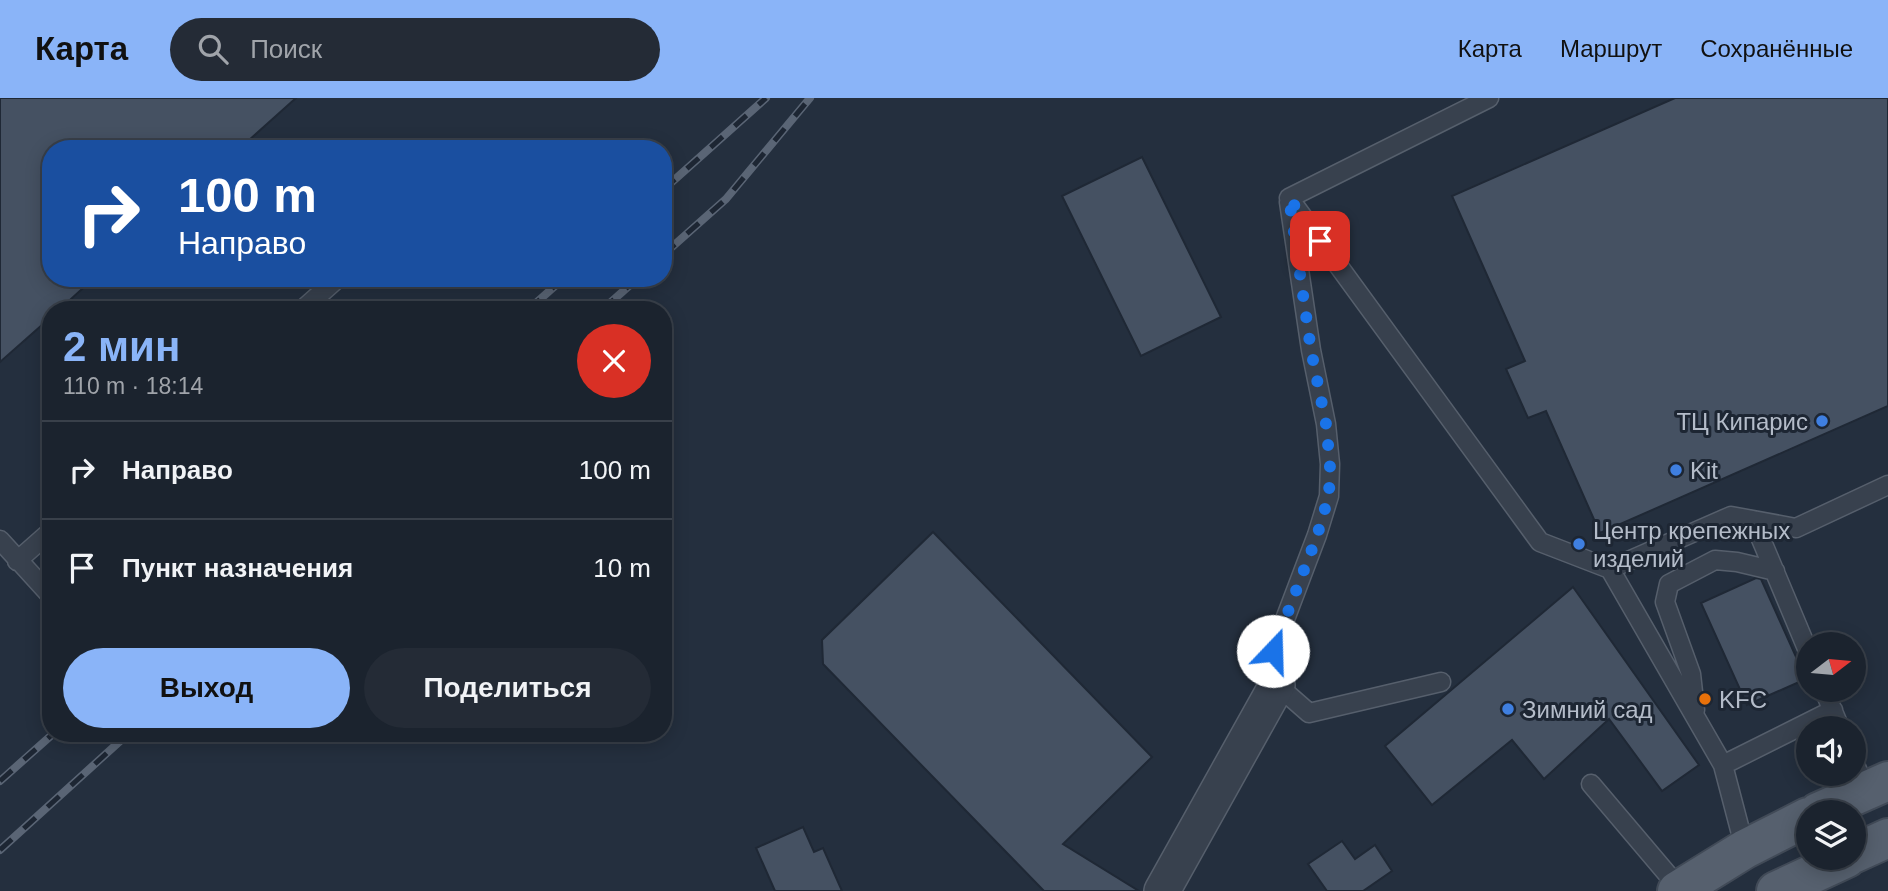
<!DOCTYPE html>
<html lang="ru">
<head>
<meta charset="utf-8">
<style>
	:root { --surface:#1b232e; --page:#242b36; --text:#f1f3f6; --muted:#a0a4aa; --line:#39404a; --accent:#8ab4f8 }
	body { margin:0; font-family:Arial,sans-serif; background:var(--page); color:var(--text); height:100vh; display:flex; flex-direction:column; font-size:26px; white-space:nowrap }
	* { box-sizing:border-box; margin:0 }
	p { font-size:23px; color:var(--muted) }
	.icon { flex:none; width:38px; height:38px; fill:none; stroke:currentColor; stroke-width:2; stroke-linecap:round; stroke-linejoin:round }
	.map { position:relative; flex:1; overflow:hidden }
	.drawer { position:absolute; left:42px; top:203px; width:630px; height:441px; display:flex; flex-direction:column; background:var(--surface); border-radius:28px; box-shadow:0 4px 18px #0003,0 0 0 2px var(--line) }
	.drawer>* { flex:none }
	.guide { position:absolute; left:42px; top:42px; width:630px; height:147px; border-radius:28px; box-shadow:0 4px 18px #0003,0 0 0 2px var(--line); background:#1a4fa0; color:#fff; overflow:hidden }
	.needle { width:46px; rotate:74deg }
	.buttons { position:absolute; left:1796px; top:534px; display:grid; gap:14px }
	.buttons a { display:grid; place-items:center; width:70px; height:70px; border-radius:50%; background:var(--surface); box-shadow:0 4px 18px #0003,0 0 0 2px var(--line); font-size:35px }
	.pin { position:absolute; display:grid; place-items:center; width:60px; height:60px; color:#fff; margin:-30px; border-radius:14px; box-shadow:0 4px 10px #0006 }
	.me { position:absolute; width:77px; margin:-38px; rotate:21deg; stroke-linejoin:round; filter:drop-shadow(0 0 5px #0008) }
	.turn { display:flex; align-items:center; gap:24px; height:147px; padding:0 21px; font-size:32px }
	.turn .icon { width:91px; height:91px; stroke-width:2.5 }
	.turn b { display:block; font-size:49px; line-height:60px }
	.round { display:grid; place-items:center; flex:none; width:74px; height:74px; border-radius:37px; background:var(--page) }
	.headline { display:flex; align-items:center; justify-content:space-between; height:119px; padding:0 21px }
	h1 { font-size:42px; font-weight:700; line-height:52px; color:var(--accent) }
	.cta { display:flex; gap:14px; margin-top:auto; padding:14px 21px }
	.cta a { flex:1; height:80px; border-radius:42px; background:var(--accent); color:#111; font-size:28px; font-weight:700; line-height:80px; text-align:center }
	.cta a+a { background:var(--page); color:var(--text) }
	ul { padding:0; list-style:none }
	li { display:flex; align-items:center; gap:21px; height:98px; padding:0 21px; border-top:2px solid var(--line) }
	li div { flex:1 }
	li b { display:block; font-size:26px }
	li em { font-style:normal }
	header { display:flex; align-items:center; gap:42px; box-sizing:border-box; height:98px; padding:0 35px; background:var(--accent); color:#111 }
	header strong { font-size:33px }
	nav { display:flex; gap:38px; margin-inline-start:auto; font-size:24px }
	.search { width:490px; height:63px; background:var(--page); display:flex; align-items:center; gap:18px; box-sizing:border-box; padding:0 24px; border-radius:38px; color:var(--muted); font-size:26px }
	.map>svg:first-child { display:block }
</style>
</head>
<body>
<header>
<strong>Карта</strong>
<div class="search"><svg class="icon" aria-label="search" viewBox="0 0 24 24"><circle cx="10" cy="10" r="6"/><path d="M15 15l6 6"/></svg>Поиск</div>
<nav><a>Карта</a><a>Маршрут</a><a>Сохранённые</a></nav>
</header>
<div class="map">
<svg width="1888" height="793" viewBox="0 0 1888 793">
	<rect width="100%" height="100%" fill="#242f3e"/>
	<path fill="#455162" stroke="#1f2835" stroke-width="2" d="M0,0H296L239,51H51V180H94L59,212H51V219L0,264Z
		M1675,0H1888V308L1600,435L1546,313L1528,320L1506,271L1525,263L1452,98Z
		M1142,59L1221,219L1141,258L1062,98Z
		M933,434L1152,659L1063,746L1139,793H1044L823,566L822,542Z
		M1756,480L1761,481L1806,581L1747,607L1701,505Z
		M1573,489L1699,667L1662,693L1609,621L1544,681L1512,642L1432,707L1385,648Z
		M803,729L814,754L823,750L842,793H775L756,750Z
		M1342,743L1355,761L1375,747L1392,773L1363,793H1327L1308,766Z"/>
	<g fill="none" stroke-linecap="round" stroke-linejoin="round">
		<defs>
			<path id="service" d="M1489,0L1289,100L1540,444L1610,471L1723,667L1745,751
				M1289,104L1311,252L1326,326L1330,366L1329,398L1317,437L1273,553L1277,587L1309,615L1441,584
				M302,212L338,180
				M1753,422L1808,553
				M0,442L51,498
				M17,463L51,433
				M1610,471L1731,418L1796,430L1888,387
				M1824,592L1840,630
				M1695,612L1691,576L1665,504L1669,486L1715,462L1737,464L1775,473
				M1853,662L1866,692
				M1723,667L1833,612
				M1591,686L1680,791"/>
			<path id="minor" d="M1162,793L1277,587"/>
			<path id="primary" d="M1818,714L1888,683
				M1853,756L1888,740
				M1677,793L1745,751L1808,719
				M1776,793L1847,760"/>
		</defs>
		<use href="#service" stroke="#565f6c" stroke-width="21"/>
		<use href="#minor" stroke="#565f6c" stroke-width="38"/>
		<use href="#primary" stroke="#414a57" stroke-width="42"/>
		<use href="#service" stroke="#38414e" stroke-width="18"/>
		<use href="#minor" stroke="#38414e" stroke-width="35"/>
		<use href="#primary" stroke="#56606e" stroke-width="38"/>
		<defs>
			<path id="rail" d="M663,92L766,0
				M663,157L726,101L810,0
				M528,212L564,180
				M602,212L638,180
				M0,683L54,635
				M0,752L129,635"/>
		</defs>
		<use href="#rail" stroke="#5a6575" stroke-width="8"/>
		<use href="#rail" stroke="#1d2633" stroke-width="5" stroke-dasharray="16" stroke-linecap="butt"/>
	</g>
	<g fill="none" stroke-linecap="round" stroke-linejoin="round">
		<path stroke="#1a73e8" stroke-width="12" stroke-dasharray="0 21.6" d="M1273,553L1317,438L1329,397L1330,366L1326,326L1311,252L1289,100L1320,143"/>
	</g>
	<g fill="#3f7fe0" stroke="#1d2633" stroke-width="2.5">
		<circle cx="1822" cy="323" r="7"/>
		<circle cx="1676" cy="372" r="7"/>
		<circle cx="1579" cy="446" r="7"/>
		<circle cx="1508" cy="611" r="7"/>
	</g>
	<circle fill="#e8710a" stroke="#1d2633" stroke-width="2.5" cx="1705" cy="601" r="7"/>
	<g text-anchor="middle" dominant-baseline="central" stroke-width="6" stroke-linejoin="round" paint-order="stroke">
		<g font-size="24" fill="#b4bcc9" stroke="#1d2633" text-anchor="start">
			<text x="1808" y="323" text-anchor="end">ТЦ Кипарис</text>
			<text x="1690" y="372">Kit</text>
			<text x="1593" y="432">Центр крепежных<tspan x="1593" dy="28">изделий</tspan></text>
			<text x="1719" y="601">KFC</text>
			<text x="1522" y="611">Зимний сад</text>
		</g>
	</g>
</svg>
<div class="buttons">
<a><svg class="needle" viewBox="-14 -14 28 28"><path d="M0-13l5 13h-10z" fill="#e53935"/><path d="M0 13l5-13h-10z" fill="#a0a4aa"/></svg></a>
<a><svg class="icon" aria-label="sound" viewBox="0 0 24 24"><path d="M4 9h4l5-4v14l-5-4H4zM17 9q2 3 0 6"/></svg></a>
<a><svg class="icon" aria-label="layers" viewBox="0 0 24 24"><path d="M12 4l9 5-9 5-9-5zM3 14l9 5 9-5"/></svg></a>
</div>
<div class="pin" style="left:1320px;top:143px;background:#d93025"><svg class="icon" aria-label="arrive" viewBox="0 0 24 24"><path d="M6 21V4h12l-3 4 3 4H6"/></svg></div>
<svg class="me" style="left:1273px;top:553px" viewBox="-20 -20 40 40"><circle r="19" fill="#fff"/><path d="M0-13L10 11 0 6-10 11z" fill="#1a73e8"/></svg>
<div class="guide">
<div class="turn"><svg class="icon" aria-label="right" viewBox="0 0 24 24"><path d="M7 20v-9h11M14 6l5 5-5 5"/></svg><div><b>100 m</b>Направо</div></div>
</div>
<section class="drawer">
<div class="headline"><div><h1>2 мин</h1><p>110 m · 18:14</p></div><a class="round" style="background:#d93025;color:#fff"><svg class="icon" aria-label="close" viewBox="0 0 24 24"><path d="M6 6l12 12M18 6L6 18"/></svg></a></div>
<ul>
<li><svg class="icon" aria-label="right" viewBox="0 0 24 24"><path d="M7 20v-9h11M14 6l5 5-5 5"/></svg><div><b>Направо</b></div><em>100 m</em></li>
<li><svg class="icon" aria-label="arrive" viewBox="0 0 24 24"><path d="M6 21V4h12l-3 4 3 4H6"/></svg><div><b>Пункт назначения</b></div><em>10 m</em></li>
</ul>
<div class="cta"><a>Выход</a><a>Поделиться</a></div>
</section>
</div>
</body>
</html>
